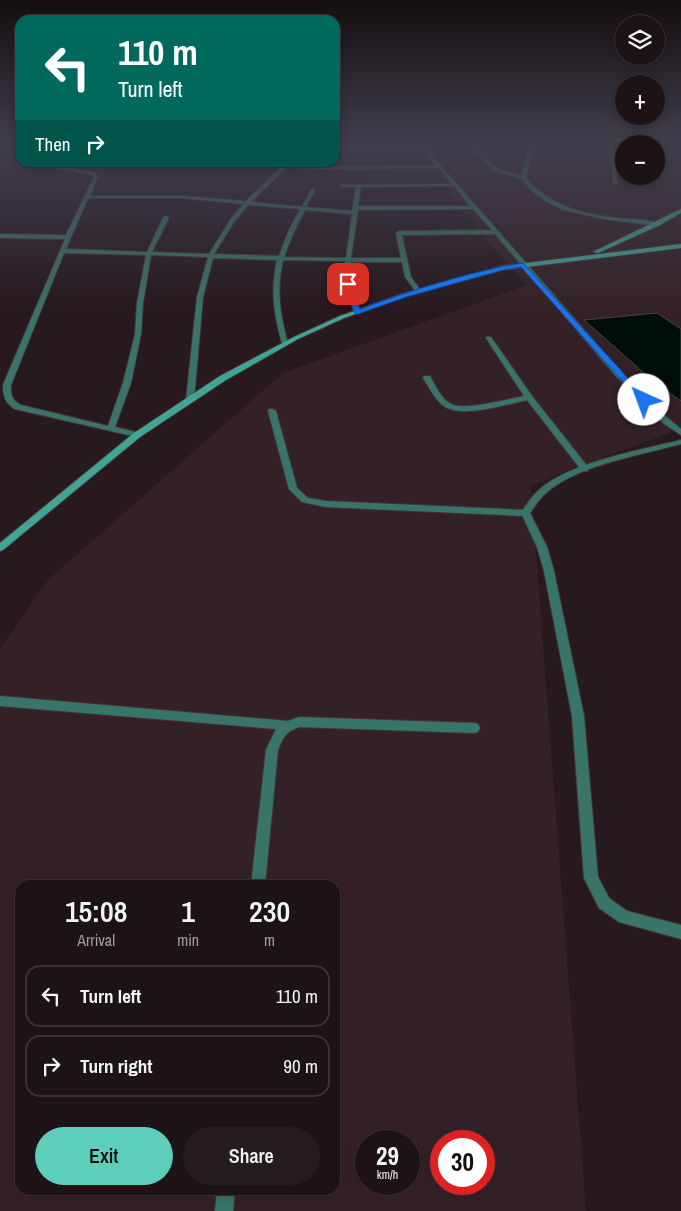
<!DOCTYPE html>
<html lang="en">
<head>
<meta charset="utf-8">
<style>
	:root { --surface:#1d1316; --page:#251c1f; --text:#f1f3f6; --muted:#a09ea1; --line:#3b3235; --accent:#5cceba }
	body { margin:0; font-family:"Archivo Narrow",sans-serif; background:var(--page); color:var(--text); height:100vh; display:flex; flex-direction:column; font-size:19px; white-space:nowrap }
	* { box-sizing:border-box; margin:0 }
	p { font-size:16px; color:var(--muted) }
	.icon { flex:none; width:28px; height:28px; fill:none; stroke:currentColor; stroke-width:2; stroke-linecap:round; stroke-linejoin:round }
	.map { position:relative; flex:1; overflow:hidden }
	.sheet { position:absolute; left:15px; top:880px; width:325px; height:315px; display:flex; flex-direction:column; background:var(--surface); border-radius:15px; box-shadow:0 2px 12px #0003,0 0 0 1px var(--line) }
	.sheet>* { flex:none }
	.top-card { position:absolute; left:15px; top:15px; width:325px; height:152px; border-radius:15px; box-shadow:0 2px 12px #0003,0 0 0 1px var(--line); background:#00695c; color:#fff; overflow:hidden }
	.buttons { position:absolute; left:615px; top:15px; display:grid; gap:10px }
	.buttons a { display:grid; place-items:center; width:50px; height:50px; border-radius:50%; background:var(--surface); box-shadow:0 2px 12px #0003,0 0 0 1px var(--line); font-size:25px }
	.speed { position:absolute; left:355px; top:1130px; display:flex; gap:10px; font-size:25px; font-weight:700; text-align:center }
	.speed>* { display:grid; place-content:center; width:65px; height:65px; border-radius:50%; background:var(--surface); box-shadow:0 2px 12px #0003,0 0 0 1px var(--line); line-height:1 }
	.speed small { font-size:12px; font-weight:400 }
	.speed .limit { border:8px solid #d22; background:#fff; color:#111 }
	.pin { position:absolute; display:grid; place-items:center; width:42px; height:42px; color:#fff; margin:-21px; border-radius:10px; box-shadow:0 2px 8px #0006 }
	.me { position:absolute; width:55px; margin:-28px; rotate:317deg; stroke-linejoin:round; filter:drop-shadow(0 0 4px #0008) }
	.turn { display:flex; align-items:center; gap:18px; height:105px; padding:0 20px; font-size:22px }
	.turn .icon { width:65px; height:65px; stroke-width:2.5 }
	.turn b { display:block; font-size:35px; line-height:42px }
	.then { display:flex; align-items:center; height:48px; padding:0 20px; background:#0003; gap:10px; font-size:19px }
	.eta { display:flex; justify-content:space-evenly; align-items:center; height:85px; text-align:center }
	.eta b { font-size:30px; font-weight:600; line-height:35px }
	.button { display:flex; gap:10px; margin-top:auto; padding:10px 20px }
	.button a { flex:1; height:58px; border-radius:30px; background:var(--accent); color:#111; font-size:20px; font-weight:600; line-height:58px; text-align:center }
	.button a+a { background:var(--page); color:var(--text) }
	ul { padding:0; list-style:none }
	li { display:flex; align-items:center; gap:15px; height:62px; margin:0 10px 8px; padding:0 10px; border:2px solid var(--line); border-radius:15px }
	li div { flex:1 }
	li b { display:block; font-size:19px }
	li em { font-style:normal }
	.map>svg:first-child { display:block }
</style>
</head>
<body>
<div class="map">
<svg width="681" height="1211" viewBox="0 0 681 1211">
	<rect width="100%" height="100%" fill="#27191e"/>
	<path fill="#342127" fill-rule="evenodd" d="M411,143H681V429L578,466L531,486L586,1211H0V649L48,580L283,373L527,285L492,247ZM624,144H656V176H624ZM20,885H335V1190H20ZM366,1141H409V1184H366ZM441,1141H484V1184H441Z"/>
	<path fill="#000e0a" stroke="#414846" d="M657,313L681,329V401L653,381L584,320Z"/>
	<g fill="none" stroke-linecap="round" stroke-linejoin="round">
		<defs>
			<path id="lane" d="M466,143H470L498,169L522,176L529,143H533L526,178C553,209 588,215 627,219C637,220 652,219 661,224L658,226L603,219L564,210L547,202L533,192L522,179L494,171Z
				M610,143H614L617,183L615,184L613,183Z
				M653,143H681V145L656,144Z
				M487,337H491L532,396L588,467V471H582L527,400C508,404 461,419 444,406C435,400 429,387 423,378L424,376H430C435,385 441,399 451,404C464,411 509,399 524,396L486,338Z
				M269,409H272L276,411L297,488L308,498L326,501L525,510L529,513L525,516L326,507L302,502L289,489L268,411Z
				M0,696L288,721L299,717L474,723L478,724L480,728L478,732L474,733L299,727C287,731 282,738 278,750L265,885H251L266,750L276,729L0,706Z
				M217,1190H235L233,1211H215Z"/>
			<path id="street" d="M417,143H421C470,199 516,251 566,309C602,350 638,395 681,429V435L663,423L615,375L495,234L402,235L411,277L421,291L418,293L416,292L405,277L402,262H351L350,278L360,312L357,314L354,312L344,278L345,261L283,260C276,292 280,313 288,344L285,346L282,344C274,313 270,292 277,260L213,258L203,297L194,400L190,402L186,400L197,297L208,257L151,255L143,303L141,334L131,383L115,427L140,433V437H137L15,409C5,403 3,396 3,385L65,239L0,238V234L66,235L94,177L90,174L54,168L53,162H57L58,166L60,167L93,172L98,176L90,196H182L246,201L282,166L246,162H271L322,167L436,166L423,150H335V148H421ZM287,167L322,169L439,168L452,184L340,185L342,187H356L352,211L306,207L315,190L313,189L311,190L302,207L251,202ZM454,186L470,206H358L361,187ZM88,198H182L243,204L230,220L209,254L152,252L169,218L166,216L163,218L147,252L66,249ZM248,205L300,209L288,232L279,256L214,254L234,222ZM473,209L492,230L399,231L396,233L401,258H351L358,210ZM305,210L352,214L346,258L284,257L294,232ZM64,253L146,255L137,303L135,334L123,383L108,426L21,405C12,400 10,395 11,385Z
				M144,162H166L170,164L168,165Z
				M681,440V444C641,455 578,465 547,492C540,498 535,506 530,513L547,547L554,571L584,716L598,877L609,898L627,911L681,925V939L619,922L599,908L584,878L572,716L544,571L537,547L521,513C526,505 532,496 540,489C571,462 641,450 681,440Z"/>
			<path id="secondary" d="M681,209V213L660,225L598,253L593,252Z
				M681,244V248L502,270L406,296L344,318L298,339L226,380L140,437L3,550L0,551V543L134,433L220,376L294,337L340,316L402,294L502,266Z"/>
		</defs>
		<use href="#lane" stroke="#43363b" stroke-width="2"/>
		<use href="#street" stroke="#43363b" stroke-width="2"/>
		<use href="#secondary" stroke="#43363b" stroke-width="2"/>
		<use href="#lane" fill="#397469" fill-rule="evenodd"/>
		<use href="#street" fill="#397469" fill-rule="evenodd"/>
		<use href="#secondary" fill="#40a594" fill-rule="evenodd"/>
	</g>
	<linearGradient id="sky" x2="0" y2="1"><stop stop-color="#150e10"/><stop offset="0.46" stop-color="#413e4c"/><stop offset="1" stop-color="#413e4c" stop-opacity="0"/></linearGradient>
	<rect width="681" height="312" fill="url(#sky)"/>
	<path fill="#1a73e8" stroke="#114b97" d="M523,263L646,398V402H641L521,267L503,270L406,297L358,314L354,312L344,284L348,282L351,284L360,309C413,290 468,272 523,263Z"/>
</svg>
<div class="buttons">
<a><svg class="icon" aria-label="layers" viewBox="0 0 24 24"><path d="M12 4l9 5-9 5-9-5zM3 14l9 5 9-5"/></svg></a>
<a>+</a>
<a>−</a>
</div>
<div class="speed"><div>29<small>km/h</small></div><div class="limit">30</div></div>
<div class="pin" style="left:348px;top:284px;background:#d93025"><svg class="icon" aria-label="arrive" viewBox="0 0 24 24"><path d="M6 21V4h12l-3 4 3 4H6"/></svg></div>
<svg class="me" style="left:644px;top:400px" viewBox="-20 -20 40 40"><circle r="19" fill="#fff"/><path d="M0-13L10 11 0 6-10 11z" fill="#1a73e8"/></svg>
<div class="top-card">
<div class="turn"><svg class="icon" aria-label="left" viewBox="0 0 24 24"><path d="M17 20v-9H6M10 6l-5 5 5 5"/></svg><div><b>110 m</b>Turn left</div></div>
<div class="then">Then<svg class="icon" aria-label="right" viewBox="0 0 24 24"><path d="M7 20v-9h11M14 6l5 5-5 5"/></svg></div>
</div>
<section class="sheet">
<div class="eta">
<div><b>15:08</b><p>Arrival</p></div>
<div><b>1</b><p>min</p></div>
<div><b>230</b><p>m</p></div>
</div>
<ul>
<li><svg class="icon" aria-label="left" viewBox="0 0 24 24"><path d="M17 20v-9H6M10 6l-5 5 5 5"/></svg><div><b>Turn left</b></div><em>110 m</em></li>
<li><svg class="icon" aria-label="right" viewBox="0 0 24 24"><path d="M7 20v-9h11M14 6l5 5-5 5"/></svg><div><b>Turn right</b></div><em>90 m</em></li>
</ul>
<div class="button"><a>Exit</a><a>Share</a></div>
</section>
</div>
</body>
</html>
